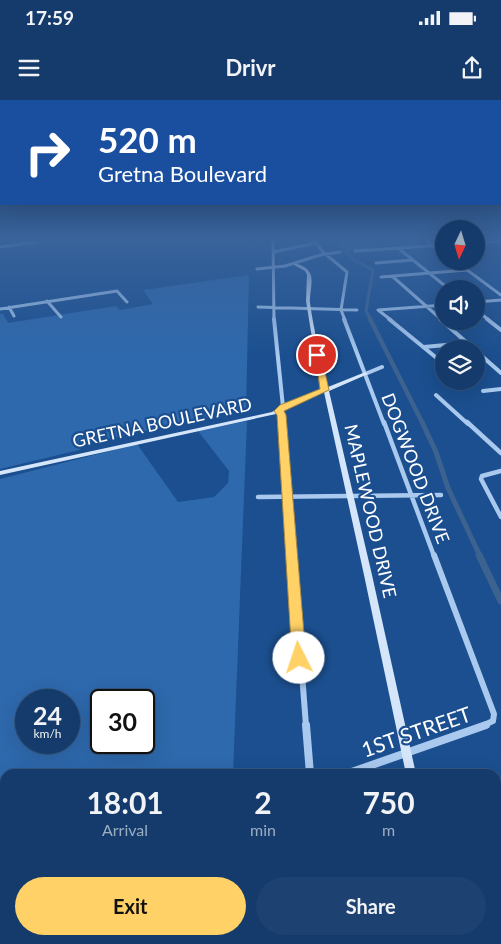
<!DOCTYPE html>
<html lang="en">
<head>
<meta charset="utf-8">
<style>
	:root { --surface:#143b6b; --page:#1d4271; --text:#f1f3f6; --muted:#9dadc1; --line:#33557e; --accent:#ffd166 }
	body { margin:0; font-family:Lato,sans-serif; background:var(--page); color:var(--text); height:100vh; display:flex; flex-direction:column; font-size:19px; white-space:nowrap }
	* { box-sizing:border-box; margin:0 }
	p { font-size:16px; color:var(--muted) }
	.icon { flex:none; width:28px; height:28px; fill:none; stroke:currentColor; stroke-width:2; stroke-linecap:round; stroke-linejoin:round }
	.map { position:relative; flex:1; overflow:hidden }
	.details { position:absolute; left:0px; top:669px; width:501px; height:176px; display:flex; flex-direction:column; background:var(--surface); border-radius:15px 15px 0 0; box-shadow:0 5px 20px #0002,0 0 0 1px var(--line) }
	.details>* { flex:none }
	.banner { position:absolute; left:0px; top:0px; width:501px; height:105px; box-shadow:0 5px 20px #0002,0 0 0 1px var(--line); background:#1a4fa0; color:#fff; overflow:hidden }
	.needle { width:32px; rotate:184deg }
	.fabs { position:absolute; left:435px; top:120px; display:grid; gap:10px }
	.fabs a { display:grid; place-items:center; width:50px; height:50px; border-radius:50%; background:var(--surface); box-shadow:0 5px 20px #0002,0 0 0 1px var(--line); font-size:25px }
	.speed { position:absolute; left:15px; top:589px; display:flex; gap:10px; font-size:25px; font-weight:700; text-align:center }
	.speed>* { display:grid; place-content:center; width:65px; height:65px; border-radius:50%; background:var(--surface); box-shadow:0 5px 20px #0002,0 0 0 1px var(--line); line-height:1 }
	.speed small { font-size:12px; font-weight:400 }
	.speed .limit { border:2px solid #111; border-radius:8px; background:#fff; color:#111 }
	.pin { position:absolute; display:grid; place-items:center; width:42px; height:42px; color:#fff; margin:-21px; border:2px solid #fff; border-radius:50%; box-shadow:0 1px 5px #0007 }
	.me { position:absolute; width:55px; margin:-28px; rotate:356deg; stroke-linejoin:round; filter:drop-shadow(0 0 4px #0008) }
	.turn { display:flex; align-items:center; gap:18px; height:105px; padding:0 15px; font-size:22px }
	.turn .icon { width:65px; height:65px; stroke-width:2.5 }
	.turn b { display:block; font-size:35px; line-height:42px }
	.eta { display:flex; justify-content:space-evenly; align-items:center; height:85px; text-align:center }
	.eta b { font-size:30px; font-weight:700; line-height:35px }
	.cta { display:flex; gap:10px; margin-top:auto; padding:10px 15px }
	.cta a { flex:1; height:58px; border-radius:30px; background:var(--accent); color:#111; font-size:20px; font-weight:700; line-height:58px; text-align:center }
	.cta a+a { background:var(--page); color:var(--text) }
	.status { display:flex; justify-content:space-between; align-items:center; height:35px; padding:0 25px; background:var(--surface); direction:ltr }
	.status svg { height:14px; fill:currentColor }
	header { display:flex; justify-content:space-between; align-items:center; height:65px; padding:0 15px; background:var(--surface); font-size:22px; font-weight:700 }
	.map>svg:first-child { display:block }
</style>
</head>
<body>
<div class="status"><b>17:59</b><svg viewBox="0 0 49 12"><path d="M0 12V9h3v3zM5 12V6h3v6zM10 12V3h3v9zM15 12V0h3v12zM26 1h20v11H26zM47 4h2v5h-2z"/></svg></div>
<header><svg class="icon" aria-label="menu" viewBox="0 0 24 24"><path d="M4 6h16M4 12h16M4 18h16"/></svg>Drivr<svg class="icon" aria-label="share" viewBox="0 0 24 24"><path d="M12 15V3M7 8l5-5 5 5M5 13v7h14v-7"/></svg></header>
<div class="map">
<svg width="501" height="844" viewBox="0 0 501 844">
	<rect width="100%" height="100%" fill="#1b4f8f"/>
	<path fill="#2e69ad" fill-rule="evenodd" d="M337,139H375V150L347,151Z
		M249,175L246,310L90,343L79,350L0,369V214H3L8,223L116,206L120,210L153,204L143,190Z
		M247,321L233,674H5V840H19L8,844H0V379L137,344L178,402L214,397L228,383L229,371L198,331ZM26,600H69V642H26ZM101,600H144V642H101Z"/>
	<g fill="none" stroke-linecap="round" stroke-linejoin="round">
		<path stroke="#3c6290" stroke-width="3" d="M335,139L355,161L373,170L366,211L371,220"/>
		<path stroke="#3c6290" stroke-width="4.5" d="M370,219L423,324"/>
		<path stroke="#3c6290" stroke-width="5" d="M422,322L436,352L448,388L480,456"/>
		<path stroke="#3c6290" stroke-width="7" d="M479,455L501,501"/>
		<path stroke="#a9c9ee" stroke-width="3" d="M273,139L274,220
			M313,139L323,152L347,172L341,210L345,220
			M424,139L444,153
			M476,143L501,141
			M0,147L36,142
			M398,148L449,189
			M355,151L444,145
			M273,152L316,143
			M455,161L501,195
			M376,163L413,160
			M257,169L285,166L320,155L340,152
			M392,176L442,220
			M381,177L467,170
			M47,201L61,217
			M476,202L501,200
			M9,207L14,216
			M258,207L357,210
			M0,209L117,191L127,202
			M378,210L391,220
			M378,210L444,205
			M476,210L489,220"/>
		<path stroke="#a9c9ee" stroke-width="4" d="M274,219L283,307
			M344,219L384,324
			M389,219L444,264
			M440,219L474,249
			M487,219L501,230
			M424,247L467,243
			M476,251L501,273
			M365,274L382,267
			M483,291L501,289
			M436,295L468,324
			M279,311L282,315L283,324"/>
		<path stroke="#a9c9ee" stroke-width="4.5" d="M283,322L293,456
			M384,322L434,456
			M467,322L501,353
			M501,371L482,376L481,379L501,417
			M258,397L441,395"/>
		<path stroke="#a9c9ee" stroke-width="6" d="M293,455L306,626
			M434,455L494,614L493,621L482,626"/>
		<path stroke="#a9c9ee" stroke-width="8" d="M306,625L310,674
			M346,674L486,625
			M496,804L501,802
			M255,840L256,844
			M376,840L378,844
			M156,844L167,840"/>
		<path fill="#d6e6fa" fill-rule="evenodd" d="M294,163C299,164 307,167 310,173C314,181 309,194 310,203C314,232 321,259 328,287L363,273L365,272L368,274L329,291L372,475L416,674H406L364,475L324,292L285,308L276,314L0,375V371L272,312L281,306L323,289L312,238L306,201L307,175L305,171L294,165Z
			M496,815L501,818V835L496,832Z"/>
	</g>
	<linearGradient id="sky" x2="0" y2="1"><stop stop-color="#0f2b4f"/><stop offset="0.54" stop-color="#39639b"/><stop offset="1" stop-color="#39639b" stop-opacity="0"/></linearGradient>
	<rect width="501" height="257" fill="url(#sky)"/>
	<path fill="#ffd166" stroke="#a68842" d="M315,253L321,255L329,290L284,311L286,315L306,558L304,562L299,563L294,562L292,558L277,315L274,311L280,305L320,289Z"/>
	<g text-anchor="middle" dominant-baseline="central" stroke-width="4.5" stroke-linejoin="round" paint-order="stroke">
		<g font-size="18" fill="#fff" stroke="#1b4f8f">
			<text transform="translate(162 322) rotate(-12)">GRETNA BOULEVARD</text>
			<text transform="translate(416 368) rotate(69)">DOGWOOD DRIVE</text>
			<text transform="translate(371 411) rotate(77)">MAPLEWOOD DRIVE</text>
		</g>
		<g font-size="21" fill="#fff" stroke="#1b4f8f">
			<text transform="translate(416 631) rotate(-19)">1ST STREET</text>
		</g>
	</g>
</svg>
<div class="fabs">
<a><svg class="needle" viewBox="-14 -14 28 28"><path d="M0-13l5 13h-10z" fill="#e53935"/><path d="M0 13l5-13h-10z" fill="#9dadc1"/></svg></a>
<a><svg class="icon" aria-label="sound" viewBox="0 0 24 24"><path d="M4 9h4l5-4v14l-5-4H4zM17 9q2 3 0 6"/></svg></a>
<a><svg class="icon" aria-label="layers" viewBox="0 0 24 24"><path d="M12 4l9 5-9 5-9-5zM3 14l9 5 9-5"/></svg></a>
</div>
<div class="speed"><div>24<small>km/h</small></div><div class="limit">30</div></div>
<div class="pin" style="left:317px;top:255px;background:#d93025"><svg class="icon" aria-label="arrive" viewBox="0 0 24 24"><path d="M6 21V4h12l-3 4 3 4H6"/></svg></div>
<svg class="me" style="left:299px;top:558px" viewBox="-20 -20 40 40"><circle r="19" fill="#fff"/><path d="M0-13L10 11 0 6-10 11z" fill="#ffd166"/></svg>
<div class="banner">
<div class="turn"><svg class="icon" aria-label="right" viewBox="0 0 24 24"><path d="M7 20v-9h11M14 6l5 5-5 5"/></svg><div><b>520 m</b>Gretna Boulevard</div></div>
</div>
<section class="details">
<div class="eta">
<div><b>18:01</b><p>Arrival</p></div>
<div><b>2</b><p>min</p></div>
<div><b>750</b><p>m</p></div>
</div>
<div class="cta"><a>Exit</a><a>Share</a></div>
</section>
</div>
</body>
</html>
